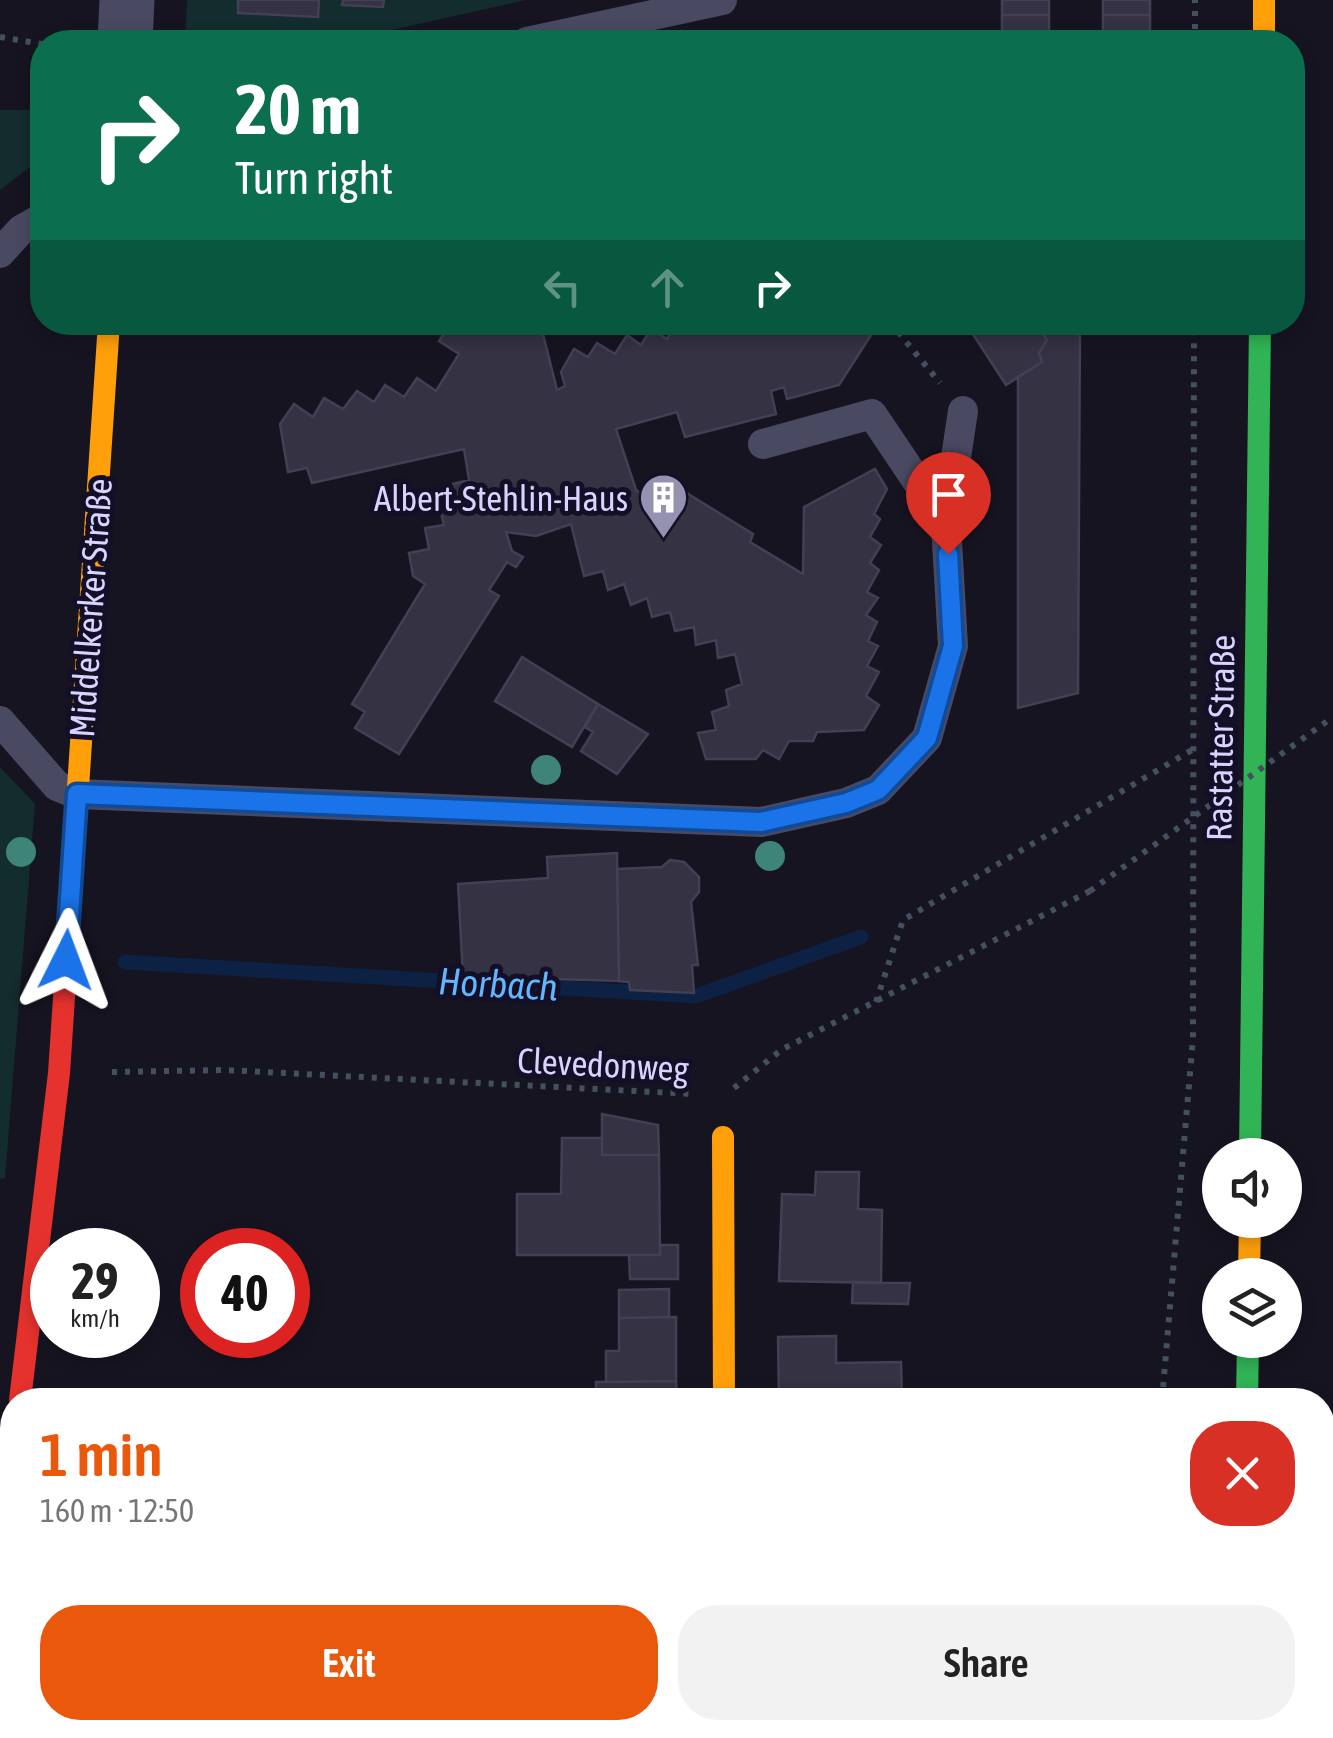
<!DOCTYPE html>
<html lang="en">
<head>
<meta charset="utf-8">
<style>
	:root { --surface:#fff; --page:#f2f2f2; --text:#222; --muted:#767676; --accent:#ea580c }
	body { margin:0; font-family:"Asap Condensed",sans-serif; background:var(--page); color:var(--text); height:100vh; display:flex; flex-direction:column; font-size:38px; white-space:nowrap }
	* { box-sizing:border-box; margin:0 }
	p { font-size:32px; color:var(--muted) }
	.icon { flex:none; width:55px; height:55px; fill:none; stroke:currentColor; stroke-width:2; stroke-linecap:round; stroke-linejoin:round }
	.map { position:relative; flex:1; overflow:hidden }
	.sheet { position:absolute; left:0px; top:1388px; width:1335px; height:352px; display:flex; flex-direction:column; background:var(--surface); border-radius:40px 40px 0 0; box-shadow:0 5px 15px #0003 }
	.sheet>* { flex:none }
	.hud { position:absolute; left:30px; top:30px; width:1275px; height:305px; border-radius:40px; box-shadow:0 5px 15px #0003; background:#0b6e4f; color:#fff; overflow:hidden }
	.tools { position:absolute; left:1202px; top:1138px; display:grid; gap:20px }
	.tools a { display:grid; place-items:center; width:100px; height:100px; border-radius:50%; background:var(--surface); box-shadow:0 5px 15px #0003; font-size:50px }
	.speed { position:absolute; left:30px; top:1228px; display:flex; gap:20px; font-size:50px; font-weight:700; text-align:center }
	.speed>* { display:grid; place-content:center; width:130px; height:130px; border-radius:50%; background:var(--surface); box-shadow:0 5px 15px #0003; line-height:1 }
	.speed small { font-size:25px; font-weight:400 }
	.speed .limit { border:15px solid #d22; background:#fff; color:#111 }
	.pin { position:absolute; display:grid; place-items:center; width:85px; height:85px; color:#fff; margin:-102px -42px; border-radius:50% 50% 50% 0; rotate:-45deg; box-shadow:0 0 10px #0007 }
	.pin .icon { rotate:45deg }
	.me { position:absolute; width:110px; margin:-55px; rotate:3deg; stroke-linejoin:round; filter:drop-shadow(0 0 8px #0008) }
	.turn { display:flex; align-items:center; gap:35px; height:210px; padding:0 40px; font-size:45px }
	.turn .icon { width:130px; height:130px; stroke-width:2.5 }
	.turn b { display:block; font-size:70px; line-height:85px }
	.lanes { display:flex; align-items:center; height:95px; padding:0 40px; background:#0003; justify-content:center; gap:50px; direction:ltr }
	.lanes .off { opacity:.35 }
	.round { display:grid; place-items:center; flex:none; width:105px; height:105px; border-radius:40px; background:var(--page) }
	.headline { display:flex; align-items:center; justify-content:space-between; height:170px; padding:0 40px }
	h1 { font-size:60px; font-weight:600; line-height:75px; color:var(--accent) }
	.cta { display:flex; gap:20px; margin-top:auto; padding:20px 40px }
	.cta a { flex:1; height:115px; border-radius:40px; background:var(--accent); color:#fff; font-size:40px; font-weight:600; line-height:115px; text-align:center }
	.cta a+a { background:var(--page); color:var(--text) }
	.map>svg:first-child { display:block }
</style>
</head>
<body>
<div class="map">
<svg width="1333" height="1738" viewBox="0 0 1333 1738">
	<rect width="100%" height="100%" fill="#161421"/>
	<path fill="#132c2d" d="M187,0H526L338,42H185Z
		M0,110H42V158L0,190Z
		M0,767L35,804L5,1178L0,1179Z"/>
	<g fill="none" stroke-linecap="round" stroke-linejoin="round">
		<path stroke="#0d2144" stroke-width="15" d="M125,962L696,996L861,937"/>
	</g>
	<path fill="#343243" stroke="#433f54" stroke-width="2.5" d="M238,0H319L318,17L238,13Z
		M343,0H384L383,7L342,5Z
		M1002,0H1049V15H1002Z
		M1103,0H1150V15H1103Z
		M1002,15H1049V38H1002Z
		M1103,15H1150V37H1103Z
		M1103,37H1150V42H1103Z
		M1002,38H1049V42H1002Z
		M451,322H540L557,390L565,386L561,372L574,349L588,357L597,343L615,354L627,335L641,345L651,329L667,339L677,322L692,333L698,322L717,326L720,322H866L873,332L839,385L787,399L784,387L771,391L776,414L685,437L677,412L616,429L636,490L656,504L661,496L677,505L685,492L753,534L750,542L803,574L804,507L875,469L887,489L874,514L880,519L870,537L881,545L870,563L879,570L867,592L878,598L866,615L877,622L868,641L878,646L867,666L879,672L866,696L879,705L864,730L817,732L813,741H789L779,759L763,750L756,759H706L698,733L716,730L712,712L729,706L726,690L742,684L735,654L718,658L716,640L696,645L694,627L675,631L670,612L652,617L647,598L631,605L624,584L608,590L603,571L584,576L571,524L536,536L506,532L512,551L523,557L516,567L507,562L489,590L499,596L399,754L355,728L365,712L352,704L425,584L413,576L409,553L429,549L425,528L444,525L439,505L458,503L453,484L469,480L464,449L312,483L307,468L288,472L280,424L294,404L313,417L324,398L343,409L357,391L374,402L385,385L404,397L417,378L436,391L459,354L439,341Z
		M965,322H1035L1047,340L1039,353L1042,362L1006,385Z
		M1035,322H1080L1078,693L1018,708V377L1042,362L1039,353L1047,340Z
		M522,657L598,704L572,747L495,701Z
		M598,704L648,734L617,774L581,751L593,732L585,727Z
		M617,853L619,981L463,976L458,884L548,878L547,857Z
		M670,860L684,862L699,877V892L691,902L698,965H692L694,993L630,990L629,982L619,981L617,869L662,867Z
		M602,1114L658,1125L659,1155H602Z
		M562,1138H602V1155H659L660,1255H517V1194H561Z
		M816,1172H859L858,1209L882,1210L881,1283L779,1281L782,1194L815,1195Z
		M660,1245H678V1279H630L629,1255H660Z
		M853,1282L910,1283L908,1304L852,1303Z
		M669,1289V1317L619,1318V1290Z
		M676,1317V1381L606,1382V1351H619V1318Z
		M836,1336V1363L901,1362L902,1400H779L778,1337Z
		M676,1381L677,1400H596V1382Z
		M67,1728H142L141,1738H66Z
		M790,1728H877V1738H790Z
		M367,1729V1738H283V1730Z"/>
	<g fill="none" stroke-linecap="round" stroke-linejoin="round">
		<path stroke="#44505f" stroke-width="6" stroke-dasharray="5 8" stroke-linecap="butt" d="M0,37L42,44
			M1195,42V0
			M890,322L940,383
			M876,1002L903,920L1192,750
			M112,1072L226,1070L694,1094
			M734,1088L781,1050L1090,891
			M1162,1400L1193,1038L1194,322
			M1133,1738L1134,1728"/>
		<path stroke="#4a4962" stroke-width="30" d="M527,42L722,0
			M0,253L21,230L42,218
			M946,524L963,411
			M0,721L57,786L77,794L761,822L846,803L878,790L927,738L953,646L946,524L872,414L763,444"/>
		<path stroke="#4a4962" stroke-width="55" d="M125,42L127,0
			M0,1564L12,1461
			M724,1728V1738"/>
		<path stroke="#30b455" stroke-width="22" d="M1250,1155L1260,322
			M1247,1400L1248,1340"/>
		<path stroke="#ff9f0a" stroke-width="22" d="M1264,0V42
			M66,968L109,322
			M723,1137L724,1400
			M1249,1275L1250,1220
			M1273,1728V1738
			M1210,1738L1211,1728"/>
		<path stroke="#e5322d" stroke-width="22" d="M20,1400L59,1073L66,968"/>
		<path stroke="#44505f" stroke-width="6" stroke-dasharray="5 8" stroke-linecap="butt" d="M1090,891L1333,717"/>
	</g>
	<g fill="#3e8478">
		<circle cx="546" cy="770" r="15"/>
		<circle cx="21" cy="852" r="15"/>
		<circle cx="770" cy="856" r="15"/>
	</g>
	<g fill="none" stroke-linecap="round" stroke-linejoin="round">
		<defs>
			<path id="route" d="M66,960L77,794L761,822L846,803L878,790L927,738L953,646L948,554"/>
		</defs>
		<use href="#route" stroke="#114b97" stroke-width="25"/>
		<use href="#route" stroke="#1a73e8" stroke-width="18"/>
	</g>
	<defs>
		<symbol id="building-pin" viewBox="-11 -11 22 30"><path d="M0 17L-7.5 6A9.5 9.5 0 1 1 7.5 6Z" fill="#9591b1" stroke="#130f26"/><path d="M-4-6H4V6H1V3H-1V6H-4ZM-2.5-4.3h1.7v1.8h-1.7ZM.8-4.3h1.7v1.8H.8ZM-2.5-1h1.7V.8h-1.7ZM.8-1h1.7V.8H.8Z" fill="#fff"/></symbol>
	</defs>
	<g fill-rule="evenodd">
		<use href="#building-pin" x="636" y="470" width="55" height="75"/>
	</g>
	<g text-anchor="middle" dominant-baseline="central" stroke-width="10" stroke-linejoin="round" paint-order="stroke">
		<g font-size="35" fill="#d9d4ff" stroke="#130f26" text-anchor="end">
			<text x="628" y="498">Albert-Stehlin-Haus</text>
		</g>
		<g font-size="35" fill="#d9d4ff" stroke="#130f26">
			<text transform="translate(90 608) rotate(-86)">Middelkerker Straße</text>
			<text transform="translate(1220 738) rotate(-89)">Rastatter Straße</text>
			<text transform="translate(603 1064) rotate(3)">Clevedonweg</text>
		</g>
		<g font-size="38" font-style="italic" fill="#62b6ff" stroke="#130f26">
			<text transform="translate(498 984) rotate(3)">Horbach</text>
		</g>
	</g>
</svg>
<div class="tools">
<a><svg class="icon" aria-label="sound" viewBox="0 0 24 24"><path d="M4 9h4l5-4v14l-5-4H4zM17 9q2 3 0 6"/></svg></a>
<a><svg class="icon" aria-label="layers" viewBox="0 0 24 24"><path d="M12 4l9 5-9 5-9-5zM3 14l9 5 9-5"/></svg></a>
</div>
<div class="speed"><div>29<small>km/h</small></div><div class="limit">40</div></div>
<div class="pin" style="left:948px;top:554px;background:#d93025"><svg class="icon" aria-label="arrive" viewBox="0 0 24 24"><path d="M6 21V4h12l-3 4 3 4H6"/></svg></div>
<svg class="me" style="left:66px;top:960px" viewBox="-20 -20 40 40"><path d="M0-17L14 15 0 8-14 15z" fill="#1a73e8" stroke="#fff" stroke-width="4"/></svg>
<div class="hud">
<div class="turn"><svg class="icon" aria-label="right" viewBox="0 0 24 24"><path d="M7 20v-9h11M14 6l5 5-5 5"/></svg><div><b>20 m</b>Turn right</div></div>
<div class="lanes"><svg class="icon off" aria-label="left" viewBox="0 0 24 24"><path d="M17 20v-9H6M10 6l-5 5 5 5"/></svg><svg class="icon off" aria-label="ahead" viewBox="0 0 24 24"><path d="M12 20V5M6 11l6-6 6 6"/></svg><svg class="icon" aria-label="right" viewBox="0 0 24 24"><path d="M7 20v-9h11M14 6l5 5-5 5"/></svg></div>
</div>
<section class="sheet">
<div class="headline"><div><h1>1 min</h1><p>160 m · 12:50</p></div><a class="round" style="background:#d93025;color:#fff"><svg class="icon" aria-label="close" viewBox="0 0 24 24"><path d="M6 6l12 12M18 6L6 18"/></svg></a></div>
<div class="cta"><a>Exit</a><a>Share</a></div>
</section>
</div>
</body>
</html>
